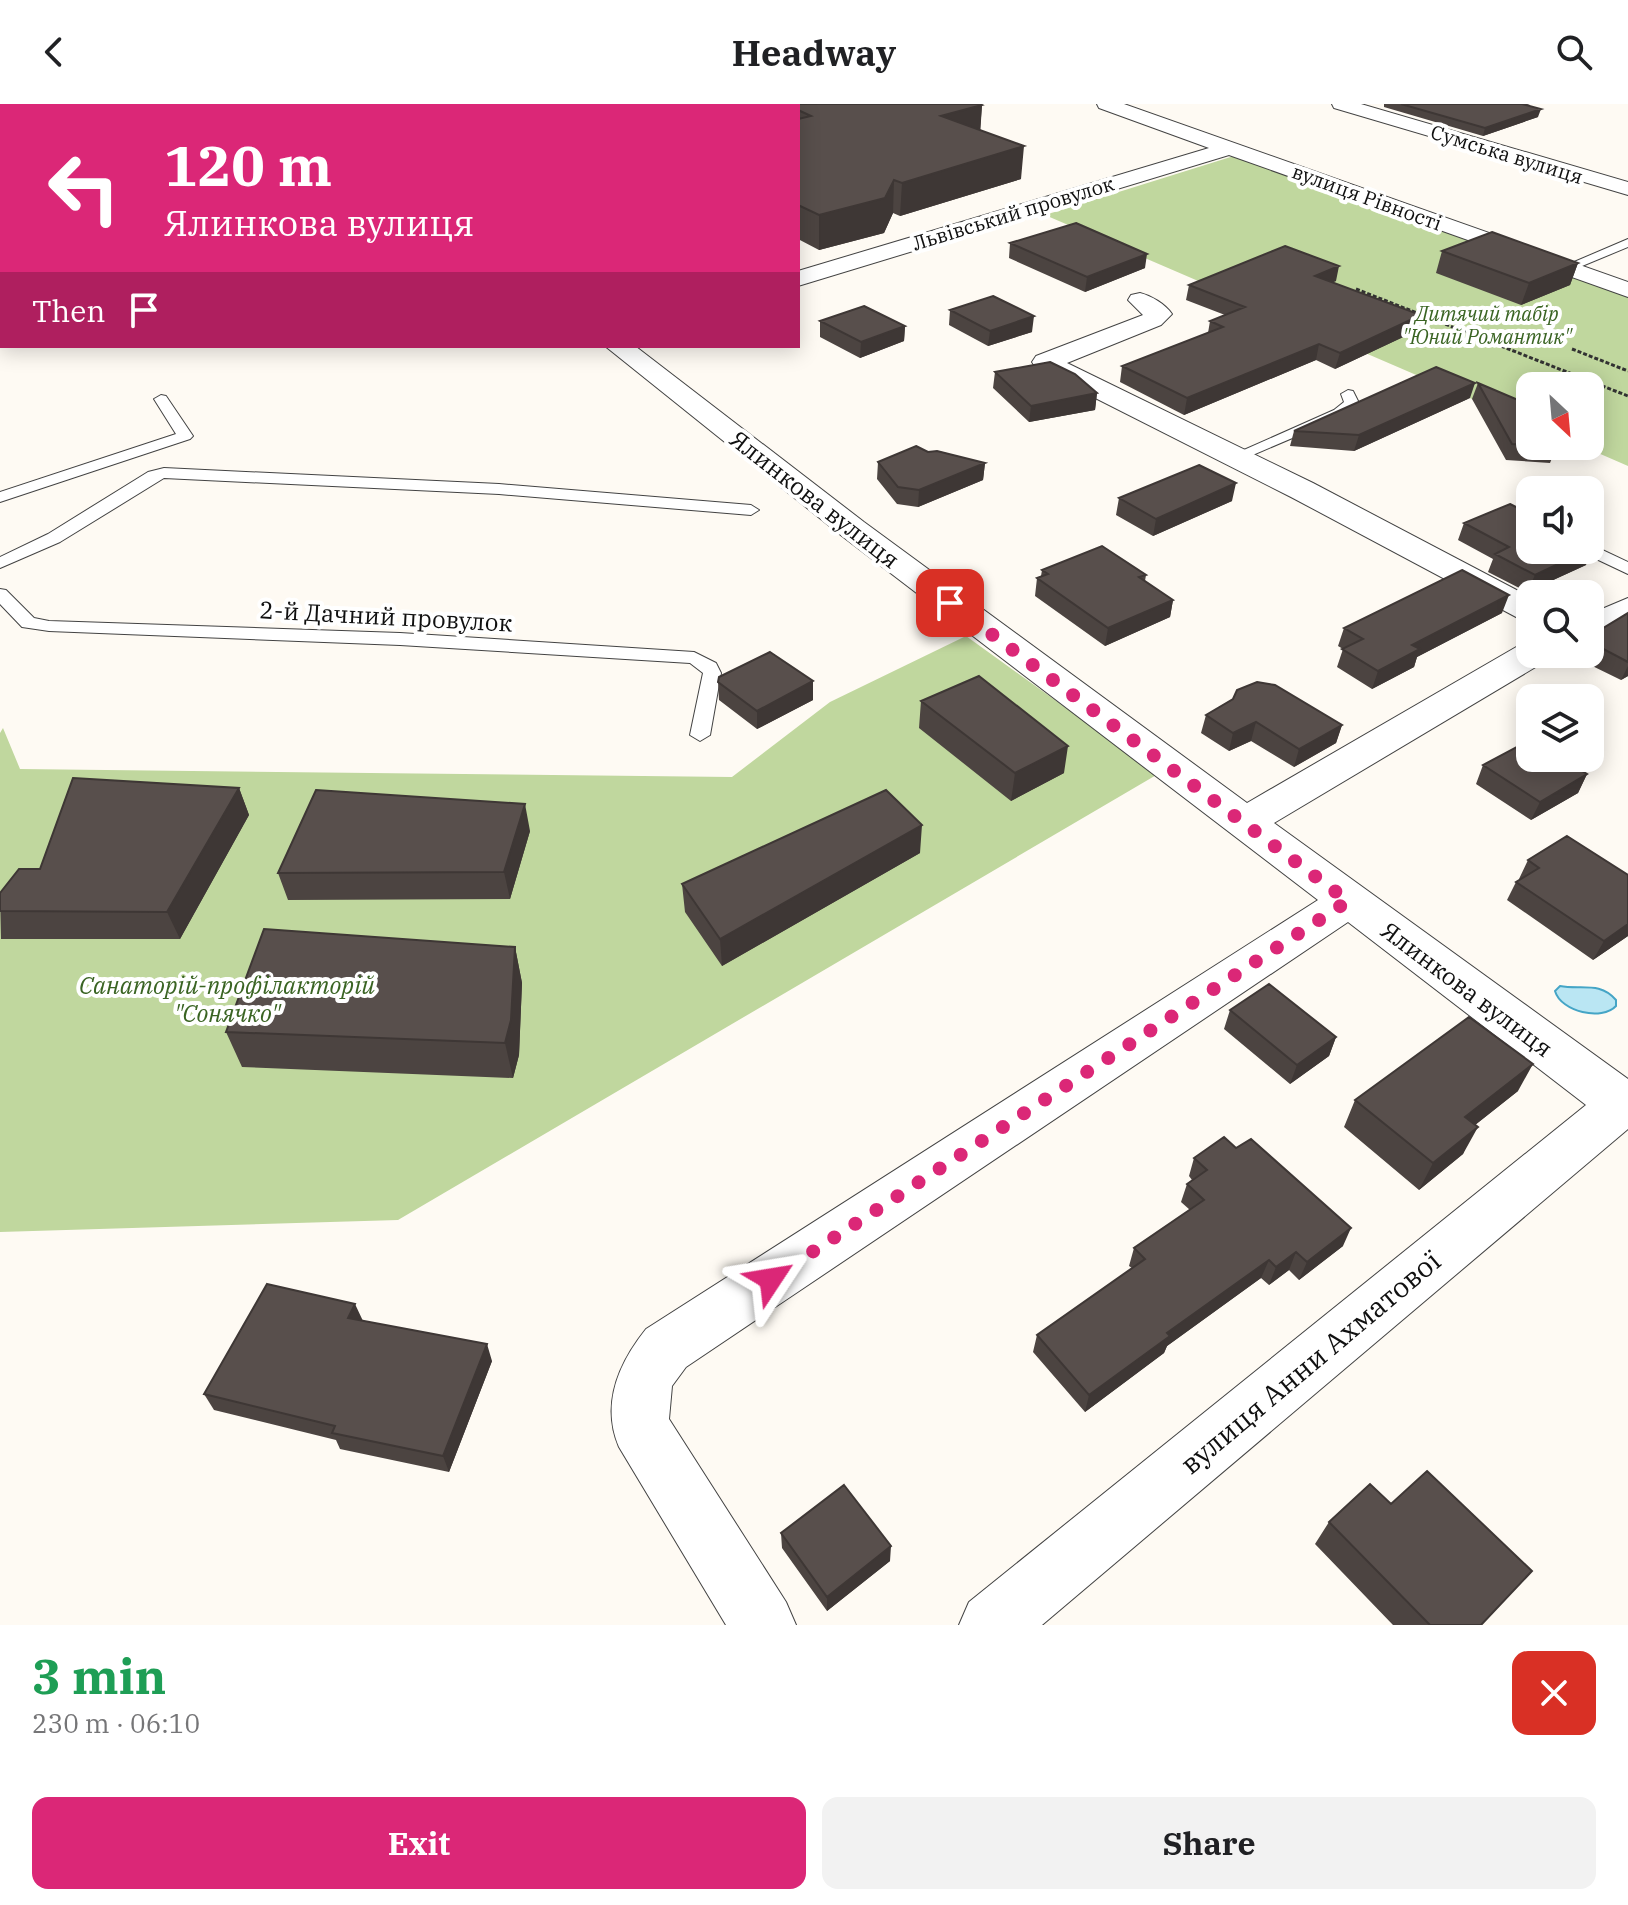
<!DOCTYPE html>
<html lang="en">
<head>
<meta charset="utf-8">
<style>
	:root { --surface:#fff; --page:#f2f2f2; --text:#202124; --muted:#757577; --accent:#db2777 }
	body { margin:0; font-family:"IBM Plex Serif",serif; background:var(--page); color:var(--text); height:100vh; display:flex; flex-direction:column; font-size:30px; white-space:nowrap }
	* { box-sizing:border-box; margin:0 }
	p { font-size:26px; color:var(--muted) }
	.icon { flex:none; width:44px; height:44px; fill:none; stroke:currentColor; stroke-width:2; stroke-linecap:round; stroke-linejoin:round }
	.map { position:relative; height:1521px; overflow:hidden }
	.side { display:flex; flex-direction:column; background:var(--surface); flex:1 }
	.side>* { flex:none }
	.banner { position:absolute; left:0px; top:0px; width:800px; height:244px; box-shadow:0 4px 20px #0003; background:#db2777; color:#fff; overflow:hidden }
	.needle { width:52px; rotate:154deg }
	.fabs { position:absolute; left:1516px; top:268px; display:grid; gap:16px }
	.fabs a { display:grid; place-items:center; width:88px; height:88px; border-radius:16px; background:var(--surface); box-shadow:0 4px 20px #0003; font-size:40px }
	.pin { position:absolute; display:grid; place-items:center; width:68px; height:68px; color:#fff; margin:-34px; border-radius:16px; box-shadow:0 4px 12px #0006 }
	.me { position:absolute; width:88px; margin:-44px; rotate:57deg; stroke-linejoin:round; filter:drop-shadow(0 0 6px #0008) }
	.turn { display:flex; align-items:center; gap:28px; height:168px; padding:0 32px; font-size:36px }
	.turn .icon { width:104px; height:104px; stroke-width:2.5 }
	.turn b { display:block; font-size:56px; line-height:68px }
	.then { display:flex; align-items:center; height:76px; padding:0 32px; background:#0003; gap:16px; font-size:30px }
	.round { display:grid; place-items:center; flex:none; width:84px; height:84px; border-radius:16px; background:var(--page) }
	.headline { display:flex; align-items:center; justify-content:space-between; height:136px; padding:0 32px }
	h1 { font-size:48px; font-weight:700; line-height:60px; color:#1e9e55 }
	.button { display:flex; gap:16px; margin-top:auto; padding:16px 32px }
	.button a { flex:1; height:92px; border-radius:16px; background:var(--accent); color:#fff; font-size:32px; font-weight:700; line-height:92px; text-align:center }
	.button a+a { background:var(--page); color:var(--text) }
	header { display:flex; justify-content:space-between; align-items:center; height:104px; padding:0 32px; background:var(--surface); font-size:36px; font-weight:700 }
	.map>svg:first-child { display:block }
</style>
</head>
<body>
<header><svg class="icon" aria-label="back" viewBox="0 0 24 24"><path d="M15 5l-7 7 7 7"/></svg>Headway<svg class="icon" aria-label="search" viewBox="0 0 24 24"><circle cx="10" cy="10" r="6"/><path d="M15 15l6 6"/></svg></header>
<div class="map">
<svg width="1628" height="1521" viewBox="0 0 1628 1521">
	<rect width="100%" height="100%" fill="#fefaf3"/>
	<path fill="#c0d79e" d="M1237,51L1628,193V362L1582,342H1590V282H1530V320L1045,111Z
		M966,532L1158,670L398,1116L0,1128V629L3,624L20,665L732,673L830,598Z"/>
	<path fill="#bae6f3" stroke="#45a5c6" stroke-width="2" d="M1560,882C1581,886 1600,877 1616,896V902C1602,917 1561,908 1555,887Z"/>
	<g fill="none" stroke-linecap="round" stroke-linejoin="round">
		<defs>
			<path id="lane" d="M1628,135V143L1570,167L1560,164Z
				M2,184V192L0,193V185Z
				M1348,286L1353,287L1359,299L1344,312L1241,356L1236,358L1228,353L1334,306L1344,298L1341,290Z
				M161,291L166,292L193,332L190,335L0,398V388L176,330L154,295Z
				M164,364L499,380L751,401L759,406L751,411L499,390L164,374L60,438L0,464V453L48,430L148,368Z
				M1596,443L1628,458V470L1590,452L1589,446Z
				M0,485L6,486L34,514L49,517L400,529L694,548L716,559L721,569L710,631L700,637L690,631L703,569L690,559L400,541L49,527L22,523L0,500Z"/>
			<path id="street" d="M1097,0H1124L1628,178V193L1229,51L798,182V167L1209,44L1099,4Z
				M1332,0H1361L1628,78V91L1334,4Z
				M1140,189C1152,192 1165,200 1172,210L1161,221L1067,259L1313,379L1530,493V517L1518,514L1291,393L1036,264L1032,258L1036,252L1143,211L1128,196L1131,191Z
				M605,242H635L864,418L1247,699L1518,542L1530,540V550H1549L1544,558L1274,719L1628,975V1025L1042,1521H959L969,1498L1586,1001L1348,818L686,1263L672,1282L669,1315L786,1498L796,1521H726L619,1343C601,1301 618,1260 646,1225L1318,796L842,432Z
				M1628,494V518L1590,534V510Z"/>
			<path id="secondary" d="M0,193H2V209H0Z"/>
		</defs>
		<use href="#lane" stroke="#434343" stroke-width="2"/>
		<use href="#street" stroke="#434343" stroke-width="2"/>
		<use href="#secondary" stroke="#323232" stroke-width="2"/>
		<path stroke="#323232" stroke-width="3" stroke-dasharray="4 2" stroke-linecap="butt" d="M1356,185L1628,292
			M1572,245L1628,267"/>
		<use href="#lane" fill="#fff" fill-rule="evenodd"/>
		<use href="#street" fill="#fff" fill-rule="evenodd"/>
		<use href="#secondary" fill="#fae8b2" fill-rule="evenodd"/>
	</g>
	<path fill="#4c4441" d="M0,0H980L982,1L980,26L1021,75L900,112L893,109L884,129L819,146L798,135V2H2V183L0,184Z
		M1384,0H1530L1527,1L1538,13L1483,32L1384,3Z
		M1010,139L1145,164L1085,188L1009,154Z
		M1442,147L1578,159L1570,181L1521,201L1436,169Z
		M1336,177L1332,178L1416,227L1335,265L1316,256L1184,311L1120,278L1122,262L1208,229L1210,217L1225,211L1186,196L1189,181Z
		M950,206L1032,228L988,242L949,221Z
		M820,217L905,222L904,237L860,254L820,233Z
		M995,268L1097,289L1095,306L1029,318L993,284Z
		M1478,279L1530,301V342H1557L1550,359L1506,356L1472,295Z
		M1470,294L1354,347L1290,342L1294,327Z
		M928,348L985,359L983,376L918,403L897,400L877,375L878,358Z
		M1119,394L1232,397L1153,432L1116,411Z
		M1464,419L1586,461L1527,488L1488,468L1493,455L1458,436Z
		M1042,466L1146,471L1145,477L1173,496L1170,513L1105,542L1035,492L1037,474L1041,472Z
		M1502,509L1417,553L1414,563L1372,585L1337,563L1343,545L1338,542L1344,524Z
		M1628,509V572L1621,576L1576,554L1578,550H1590V532Z
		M813,577V596L757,625L719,596L718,578Z
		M921,597L1064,669L1011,697L919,624Z
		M1206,611L1342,621L1336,639L1294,663L1251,637L1229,647L1201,629Z
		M1483,661L1587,670L1578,689L1531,716L1476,680Z
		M239,684L249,711L180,835H1L0,789Z
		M530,727L510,795L288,796L278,769Z
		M920,749L722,862L685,808L682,780Z
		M1528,756L1628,771V832L1593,856L1507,796L1516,778L1520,775H1519Z
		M515,843L522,879L519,951L513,974L242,963L226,928Z
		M1230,906L1336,933L1329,952L1290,980L1224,925Z
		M1518,987L1475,1021L1463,1050L1419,1086L1344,1023L1355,996Z
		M1194,1054L1343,1142L1299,1176L1289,1166L1269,1181L1261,1174L1167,1242L1164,1249L1085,1308L1033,1248L1037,1231L1132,1164L1129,1162L1134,1144L1190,1106L1181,1098L1187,1080L1192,1076L1189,1072Z
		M362,1217L492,1257L449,1368L340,1345L336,1336L214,1306L204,1290Z
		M1329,1418L1482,1521H1393L1315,1440Z
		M781,1429L890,1457L827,1507L782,1444Z"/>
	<path fill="#3e3735" d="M494,0H540L541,2H485Z
		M606,0H725V2H597Z
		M982,1L980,32L941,12Z
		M1541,5L1538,13L1483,32L1485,24Z
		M1024,42L1021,75L900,112L902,79Z
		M894,76L893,109L884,129L819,146V111Z
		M2,144V183L0,184V145Z
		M1147,150L1145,164L1085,188L1087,173Z
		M1578,159L1570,181L1521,201L1529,179Z
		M1339,162L1336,177L1312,187L1315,172Z
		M1421,211L1416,227L1335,265L1340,249Z
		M1034,212L1032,228L988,242L990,227Z
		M905,222L904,237L860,254L861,238Z
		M1319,240L1316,256L1184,311L1187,294Z
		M1475,279L1470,294L1354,347L1359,331Z
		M1097,289L1095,306L1029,318L1031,302Z
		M985,359L983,376L918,403L919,386Z
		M1236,379L1232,397L1153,432L1156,415Z
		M1594,443L1586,461L1527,488L1535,471Z
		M1509,491L1502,509L1417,553L1414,563L1372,585L1378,567L1412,541Z
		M1173,496L1170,513L1105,542L1108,524Z
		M1628,562V572L1621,576Z
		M813,577V596L757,625V607Z
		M1256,618L1251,637L1229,647L1233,629Z
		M1342,621L1336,639L1294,663L1299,645Z
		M1068,642L1064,669L1011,697L1015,669Z
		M1587,670L1578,689L1531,716L1540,698Z
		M239,684L249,711L180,835L167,808Z
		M525,700L530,727L510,795L504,768Z
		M922,721L920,749L722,862L720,835Z
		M1628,820V832L1593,856L1604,837Z
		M515,843L522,879L519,951L513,974L505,939Z
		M1336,933L1329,952L1290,980L1297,961Z
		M1533,960L1518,987L1451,1040L1465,1013Z
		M1478,1023L1463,1050L1419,1086L1433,1059Z
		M1351,1124L1343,1142L1299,1176L1307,1158Z
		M1296,1148L1289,1166L1269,1181L1276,1163Z
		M1269,1156L1261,1174L1167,1242L1164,1249L1085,1308L1089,1291L1167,1229Z
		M355,1200L363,1217L348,1214Z
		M487,1240L492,1257L449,1368L443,1352Z
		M891,1442L890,1457L827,1507V1493Z"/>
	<path fill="#584f4c" stroke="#3e3735" stroke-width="2" d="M0,0H494L485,2H2V144L0,145Z
		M556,0H606L597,2H560Z
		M784,0H980L982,1L941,12L1024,42L902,79L894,76L885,94L819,111L798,101V15L811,12L798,6V2H789Z
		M1401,0H1522L1541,5L1485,24Z
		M1076,119L1147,150L1087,173L1010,139Z
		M1492,128L1578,159L1529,179L1442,147Z
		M1285,142L1339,162L1315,172L1421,211L1340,249L1319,240L1187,294L1122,262L1223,223L1210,217L1245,203L1189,181Z
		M993,192L1034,212L990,227L950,206Z
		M864,202L905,222L861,238L820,217Z
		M1050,258L1075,270L1097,289L1031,302L995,268Z
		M1436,263L1475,279L1359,331L1294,327Z
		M1478,279L1530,301V341L1512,340Z
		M916,342L928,348L937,347L985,359L919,386L898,383L878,358Z
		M1199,361L1236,379L1156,415L1119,394Z
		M1510,400L1530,410V446H1588L1535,471L1495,450L1509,443L1464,419Z
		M1102,442L1146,471L1139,473L1173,496L1108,524L1037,474L1048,470L1042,466Z
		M1462,466L1509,491L1412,541L1420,545L1378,567L1342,545L1363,535L1344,524Z
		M1628,509V558L1590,538V532Z
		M770,548L813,577L757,607L718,578L719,573Z
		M979,572L1068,642L1015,669L921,597Z
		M1257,578L1275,581L1342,621L1299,645L1256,618L1233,629L1206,611L1233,595L1237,586Z
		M1530,636V654H1560L1587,670L1540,698L1483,661Z
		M73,674L239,684L167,808L0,807V789L19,765H40Z
		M316,686L525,700L504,768L278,769Z
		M886,686L922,721L720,835L682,780Z
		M1567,732L1628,771V820L1604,837L1516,778L1539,764L1528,756Z
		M264,825L515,843L511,916L505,939L226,928Z
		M1269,880L1336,933L1297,961L1230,906Z
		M1469,913L1533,960L1465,1013L1478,1023L1433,1059L1355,996Z
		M1224,1033L1236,1044L1251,1035L1351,1124L1307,1158L1296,1148L1276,1163L1269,1156L1167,1229L1170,1232L1089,1291L1037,1231L1145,1155L1134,1144L1204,1096L1187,1080L1207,1066L1194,1054Z
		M267,1180L355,1200L348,1214L487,1240L443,1352L332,1329L335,1322L204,1290Z
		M1427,1367L1532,1467L1481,1521H1430L1329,1418L1370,1380L1391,1400Z
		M844,1381L891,1442L827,1493L781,1429Z"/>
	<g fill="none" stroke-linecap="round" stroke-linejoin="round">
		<path stroke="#db2777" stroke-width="14" stroke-dasharray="0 25.2" d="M771,1175L1348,797L950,499"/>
	</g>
	<g text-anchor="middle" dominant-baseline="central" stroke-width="8" stroke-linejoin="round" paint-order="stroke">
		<g font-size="20" fill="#101010" stroke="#fff">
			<text transform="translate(1507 50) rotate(17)">Сумська вулиця</text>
			<text transform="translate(1367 93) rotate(20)">вулиця Рівності</text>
			<text transform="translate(1013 109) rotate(-17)">Львівський провулок</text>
		</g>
		<g font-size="20" font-style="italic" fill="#3a6423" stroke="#fff">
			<text x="1487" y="209">Дитячий табір<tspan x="1487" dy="23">"Юний Романтик"</tspan></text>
		</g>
		<g font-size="24" fill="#101010" stroke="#fff">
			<text transform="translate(815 395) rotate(38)">Ялинкова вулиця</text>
			<text transform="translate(386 512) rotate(3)">2-й Дачний провулок</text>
			<text transform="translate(1467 885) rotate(37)">Ялинкова вулиця</text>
		</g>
		<g font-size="24" font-style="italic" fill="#3a6423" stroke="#fff">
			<text x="227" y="881">Санаторій-профілакторій<tspan x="227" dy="28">"Сонячко"</tspan></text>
		</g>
		<g font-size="28" fill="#101010" stroke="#fff">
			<text transform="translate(1310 1258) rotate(-40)">вулиця Анни Ахматової</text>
		</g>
	</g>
</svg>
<div class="fabs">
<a><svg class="needle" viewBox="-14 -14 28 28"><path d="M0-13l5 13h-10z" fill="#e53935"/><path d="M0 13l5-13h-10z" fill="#757577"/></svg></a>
<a><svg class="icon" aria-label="sound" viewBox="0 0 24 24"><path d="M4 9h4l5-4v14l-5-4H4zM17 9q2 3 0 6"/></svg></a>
<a><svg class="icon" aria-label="search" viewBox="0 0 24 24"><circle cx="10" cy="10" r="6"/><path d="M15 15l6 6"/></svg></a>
<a><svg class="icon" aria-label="layers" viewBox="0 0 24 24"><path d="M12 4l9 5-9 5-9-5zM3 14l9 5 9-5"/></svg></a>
</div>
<div class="pin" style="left:950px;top:499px;background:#d93025"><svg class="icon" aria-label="arrive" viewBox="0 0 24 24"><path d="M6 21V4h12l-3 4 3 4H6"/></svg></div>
<svg class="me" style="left:771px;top:1175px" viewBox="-20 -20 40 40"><path d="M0-17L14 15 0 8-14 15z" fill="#db2777" stroke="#fff" stroke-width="4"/></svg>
<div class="banner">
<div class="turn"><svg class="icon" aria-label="left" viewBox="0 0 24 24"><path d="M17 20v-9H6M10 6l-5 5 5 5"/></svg><div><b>120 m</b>Ялинкова вулиця</div></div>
<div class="then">Then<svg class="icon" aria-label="arrive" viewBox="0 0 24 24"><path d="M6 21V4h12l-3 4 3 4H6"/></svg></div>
</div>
</div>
<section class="side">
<div class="headline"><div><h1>3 min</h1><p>230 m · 06:10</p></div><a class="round" style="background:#d93025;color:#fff"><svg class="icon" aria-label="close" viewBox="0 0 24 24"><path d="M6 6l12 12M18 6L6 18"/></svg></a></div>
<div class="button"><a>Exit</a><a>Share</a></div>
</section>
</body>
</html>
